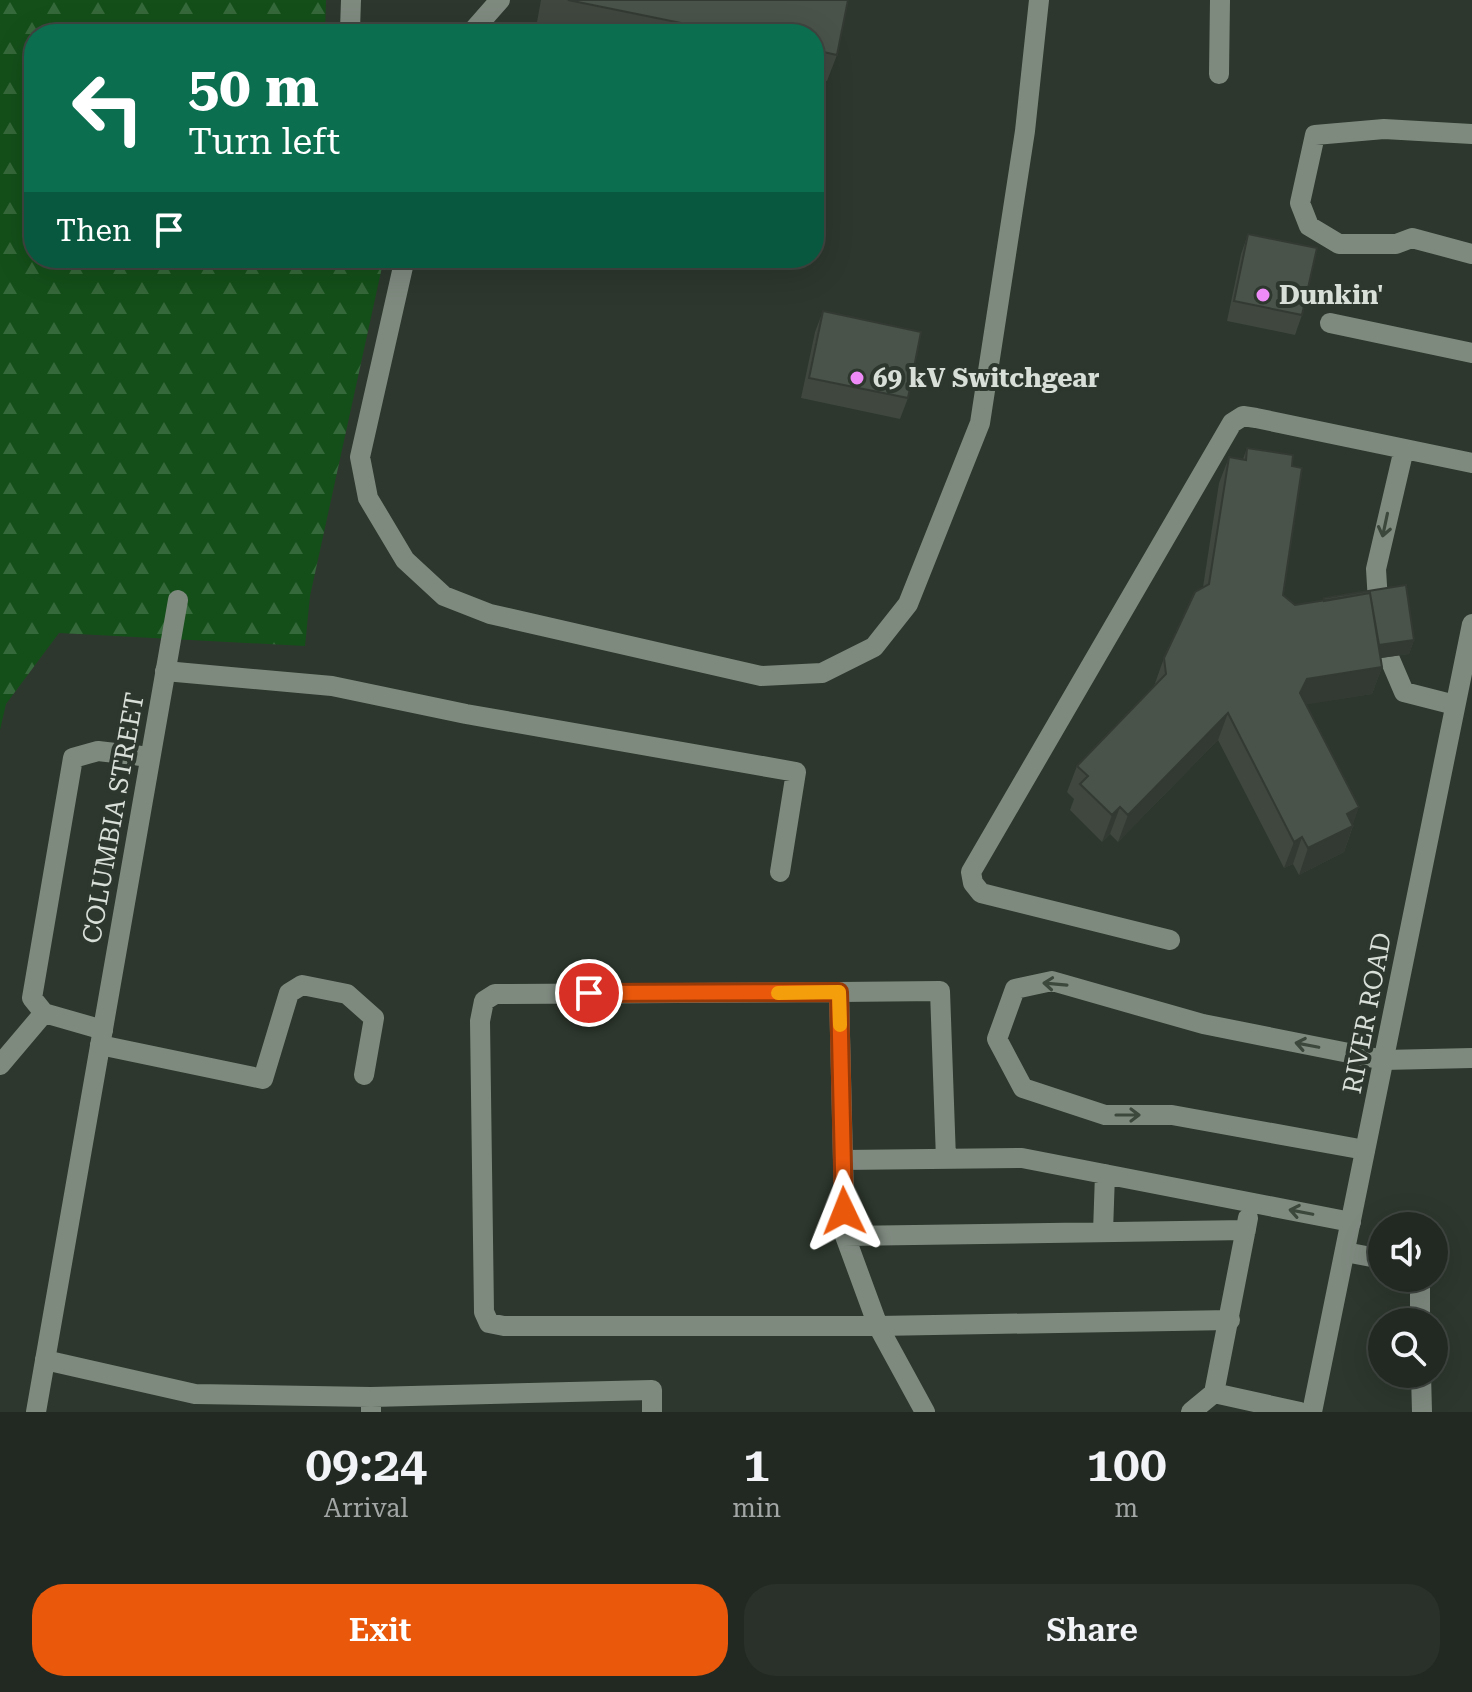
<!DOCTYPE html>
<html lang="en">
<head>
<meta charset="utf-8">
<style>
	:root { --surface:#222922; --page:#2a312a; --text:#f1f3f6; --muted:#a2a6a5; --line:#3f4540; --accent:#ea580c }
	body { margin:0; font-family:"Roboto Serif",serif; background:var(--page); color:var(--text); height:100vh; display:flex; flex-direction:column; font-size:30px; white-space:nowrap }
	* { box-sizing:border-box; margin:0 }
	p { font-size:26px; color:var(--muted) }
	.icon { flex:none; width:44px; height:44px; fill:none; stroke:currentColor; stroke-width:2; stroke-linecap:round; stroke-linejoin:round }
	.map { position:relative; height:1412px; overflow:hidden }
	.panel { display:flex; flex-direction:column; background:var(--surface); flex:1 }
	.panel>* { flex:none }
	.hud { position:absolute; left:24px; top:24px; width:800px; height:244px; border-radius:32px; box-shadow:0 8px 32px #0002,0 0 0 2px var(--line); background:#0b6e4f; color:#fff; overflow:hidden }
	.controls { position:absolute; left:1368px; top:1212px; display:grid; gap:16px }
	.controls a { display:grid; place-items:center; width:80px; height:80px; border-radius:50%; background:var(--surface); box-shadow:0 8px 32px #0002,0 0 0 2px var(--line); font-size:40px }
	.pin { position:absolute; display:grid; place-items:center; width:68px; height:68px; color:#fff; margin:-34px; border:4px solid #fff; border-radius:50%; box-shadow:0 2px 8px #0007 }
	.me { position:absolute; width:88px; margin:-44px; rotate:358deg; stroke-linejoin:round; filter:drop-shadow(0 0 6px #0008) }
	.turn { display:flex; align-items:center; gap:28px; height:168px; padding:0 32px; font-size:36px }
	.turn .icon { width:104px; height:104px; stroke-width:2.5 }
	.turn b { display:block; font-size:56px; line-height:68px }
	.then { display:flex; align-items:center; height:76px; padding:0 32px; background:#0003; gap:16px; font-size:30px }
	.eta { display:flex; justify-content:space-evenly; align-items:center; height:136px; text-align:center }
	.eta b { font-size:48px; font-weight:600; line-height:56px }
	.cta { display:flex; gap:16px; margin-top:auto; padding:16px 32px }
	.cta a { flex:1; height:92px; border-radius:32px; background:var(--accent); color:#fff; font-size:32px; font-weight:600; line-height:92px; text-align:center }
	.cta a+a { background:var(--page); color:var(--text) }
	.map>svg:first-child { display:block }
</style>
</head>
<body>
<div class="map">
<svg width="1472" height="1412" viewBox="0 0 1472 1412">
	<defs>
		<pattern id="forest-firs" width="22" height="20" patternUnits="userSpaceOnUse" patternTransform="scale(2)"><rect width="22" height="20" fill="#144f19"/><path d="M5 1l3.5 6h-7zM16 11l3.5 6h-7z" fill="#35683a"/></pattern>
	</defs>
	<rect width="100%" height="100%" fill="#2d372d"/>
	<path fill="url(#forest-firs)" d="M0,0H326L325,34H34V258H384L310,596L305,646L59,633L6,704L0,730Z"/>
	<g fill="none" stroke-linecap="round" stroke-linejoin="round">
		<path stroke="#7f8a7f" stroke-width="20" d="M470,34L500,0
			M1472,134L1384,129L1315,135L1300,203L1309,226L1339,244H1396L1412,238L1472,254
			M405,258L360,457L368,498L405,560L444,596L490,614L761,676L822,673L874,647L908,604L980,423L1025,131L1039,0
			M1330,323L1472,353
			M1378,602L1376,569L1404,449
			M1389,657L1404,692L1455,705
			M165,671L332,686L466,714L796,772L780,872
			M1170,940L981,893L973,883L971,872L1232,423L1243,416L1256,418L1472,463
			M839,992L495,994L484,1001L480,1021L484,1312L489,1323L504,1326H878L925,1412
			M103,1030L44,1013L32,998L73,758L98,751L150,757
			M100,1045L263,1079L289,993L302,985L347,994L374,1018L364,1075
			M0,1065L44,1013
			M1365,1150L1172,1115H1105L1023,1088L997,1039L1015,989L1052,981L1203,1024L1384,1060
			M946,1159L940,991L839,992L843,1160L1022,1158L1351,1222
			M843,1160L845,1236L1246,1230
			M1103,1232L1105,1174
			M845,1236L878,1326L1230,1320
			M1345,1252L1382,1259
			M1420,1278V1322
			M45,1360L195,1394L371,1397V1412
			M1421,1374L1422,1412
			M1214,1393L1300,1412
			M371,1397L652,1390V1412
			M1191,1412L1214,1393L1248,1218"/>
		<path stroke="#7f8a7f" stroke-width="20" d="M350,30L351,0
			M1219,74L1220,0
			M1384,1060L1472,1058
			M36,1412L178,600"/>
		<path stroke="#7f8a7f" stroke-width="20" d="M1312,1412L1472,624"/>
	</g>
	<path fill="#3f473f" d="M541,0H848L837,55L827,81L814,79V34H596L537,22Z
		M1248,234L1302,315L1295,335L1227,321L1241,254Z
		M823,311L908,398L900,419L801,398L815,332Z
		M1247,448L1292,466L1283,595L1295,605L1323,601L1324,598L1414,640L1409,654L1381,658L1382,667L1372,694L1306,704L1353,826L1344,852L1299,875L1293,864L1284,868L1218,740L1118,842L1110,834L1102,842L1070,810L1074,799L1067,792L1077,766L1154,686L1164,658L1203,587L1219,483L1229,457L1243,459Z"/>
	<path fill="#333a33" d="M1414,640L1409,654L1367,660L1372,647Z
		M1382,667L1372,694L1298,706L1300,693L1307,679Z
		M1228,713L1218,740L1118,842L1128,815Z
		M1120,807L1110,834L1102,842L1112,815Z
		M1359,807L1344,852L1299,875L1308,848L1347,814Z
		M1302,837L1293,864L1284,868L1294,842Z"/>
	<path fill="#495349" stroke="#333a33" stroke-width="2" d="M568,0H848L837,55L814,50V34H735Z
		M1248,234L1317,248L1302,315L1234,301Z
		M823,311L921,332L908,398L809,378Z
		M1247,448L1293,455L1292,466L1302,468L1283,595L1295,605L1370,593L1382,667L1307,679L1300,693L1359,807L1347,814L1353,826L1308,848L1302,837L1294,842L1228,713L1128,815L1120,807L1112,815L1080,784L1088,776L1077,766L1166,674L1164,658L1195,592L1209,584L1229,457L1246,460Z
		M1406,585L1414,640L1379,645L1370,593L1324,601V598Z"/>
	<defs><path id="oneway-shaft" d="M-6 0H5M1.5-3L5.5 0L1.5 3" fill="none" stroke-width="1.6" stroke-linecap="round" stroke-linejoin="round" transform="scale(2)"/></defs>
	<g stroke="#3d483d">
		<use href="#oneway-shaft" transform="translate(1385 525) rotate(102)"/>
		<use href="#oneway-shaft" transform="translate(1055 984) rotate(-175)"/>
		<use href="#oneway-shaft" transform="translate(1307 1045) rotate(-169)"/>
		<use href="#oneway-shaft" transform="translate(1128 1115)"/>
		<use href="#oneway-shaft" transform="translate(1301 1212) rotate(-169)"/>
	</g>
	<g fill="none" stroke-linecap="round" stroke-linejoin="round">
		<defs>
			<path id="route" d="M589,993L839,992L844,1211"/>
		</defs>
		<use href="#route" stroke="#983908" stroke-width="20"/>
		<use href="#route" stroke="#ea580c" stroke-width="14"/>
		<path stroke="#f59e0b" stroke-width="14" d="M778,993L839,992L840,1025"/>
	</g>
	<g fill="#ef8bf7" stroke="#2d372d" stroke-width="3">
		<circle cx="1263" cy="295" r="8"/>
		<circle cx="857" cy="378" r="8"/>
	</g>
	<g text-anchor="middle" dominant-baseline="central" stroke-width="8" stroke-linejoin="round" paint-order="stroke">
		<g font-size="26" font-weight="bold" fill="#d8ded8" stroke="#2d372d" text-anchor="start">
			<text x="1279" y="295">Dunkin'</text>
			<text x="873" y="378">69 kV Switchgear</text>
		</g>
		<g font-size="26" fill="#d8ded8" stroke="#2d372d">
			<text transform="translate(113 818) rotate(-80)">COLUMBIA STREET</text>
			<text transform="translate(1367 1013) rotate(-79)">RIVER ROAD</text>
		</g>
	</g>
</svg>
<div class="controls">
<a><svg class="icon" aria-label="sound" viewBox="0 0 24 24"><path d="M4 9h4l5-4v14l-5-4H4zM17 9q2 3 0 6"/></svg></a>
<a><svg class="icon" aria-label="search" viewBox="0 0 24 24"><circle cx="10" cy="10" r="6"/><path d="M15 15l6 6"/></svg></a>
</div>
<div class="pin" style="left:589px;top:993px;background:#d93025"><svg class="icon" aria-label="arrive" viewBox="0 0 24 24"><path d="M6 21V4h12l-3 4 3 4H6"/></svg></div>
<svg class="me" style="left:844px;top:1211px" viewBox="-20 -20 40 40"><path d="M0-17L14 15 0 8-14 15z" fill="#ea580c" stroke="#fff" stroke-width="4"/></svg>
<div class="hud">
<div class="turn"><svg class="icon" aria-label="left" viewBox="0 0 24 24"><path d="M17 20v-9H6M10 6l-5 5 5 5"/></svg><div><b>50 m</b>Turn left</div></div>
<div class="then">Then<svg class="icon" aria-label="arrive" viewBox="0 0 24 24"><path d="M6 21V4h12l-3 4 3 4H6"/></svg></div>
</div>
</div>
<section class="panel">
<div class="eta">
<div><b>09:24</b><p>Arrival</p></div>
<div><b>1</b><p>min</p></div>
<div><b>100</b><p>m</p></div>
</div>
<div class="cta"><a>Exit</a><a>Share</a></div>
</section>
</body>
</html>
